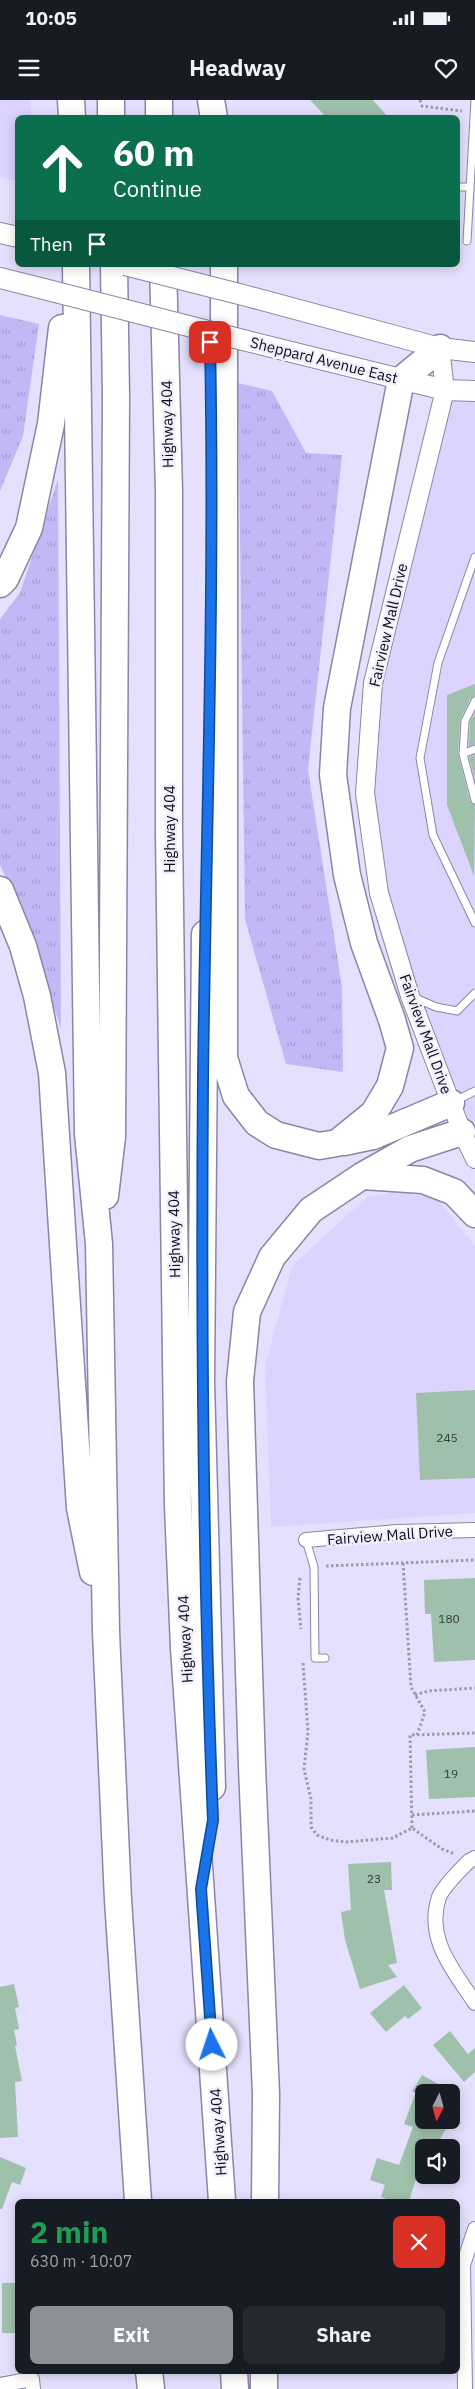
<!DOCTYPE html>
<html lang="en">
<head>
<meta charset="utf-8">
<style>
	:root { --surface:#171b24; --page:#242831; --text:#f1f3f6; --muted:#9ea1a6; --accent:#8c9099 }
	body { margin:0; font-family:"IBM Plex Sans",sans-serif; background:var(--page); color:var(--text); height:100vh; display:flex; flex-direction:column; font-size:19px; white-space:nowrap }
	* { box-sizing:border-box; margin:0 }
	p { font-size:16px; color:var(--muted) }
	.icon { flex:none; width:28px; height:28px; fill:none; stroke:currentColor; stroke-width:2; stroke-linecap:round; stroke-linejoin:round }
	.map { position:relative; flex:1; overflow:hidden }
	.details { position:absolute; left:15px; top:2099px; width:445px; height:175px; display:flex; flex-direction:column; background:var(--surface); border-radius:8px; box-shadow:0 2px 12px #0003 }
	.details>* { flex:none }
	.guide { position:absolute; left:15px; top:15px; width:445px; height:152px; border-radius:8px; box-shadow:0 2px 12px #0003; background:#0b6e4f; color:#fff; overflow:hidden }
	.needle { width:32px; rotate:186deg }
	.tools { position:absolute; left:415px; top:1984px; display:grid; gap:10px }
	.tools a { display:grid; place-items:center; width:45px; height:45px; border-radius:8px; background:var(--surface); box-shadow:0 2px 12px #0003; font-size:25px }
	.pin { position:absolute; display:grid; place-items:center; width:42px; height:42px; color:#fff; margin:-21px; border-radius:10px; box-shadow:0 2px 8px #0006 }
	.me { position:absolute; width:55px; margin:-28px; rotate:356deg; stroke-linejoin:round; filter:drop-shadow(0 0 4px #0008) }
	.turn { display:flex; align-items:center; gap:18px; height:105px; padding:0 15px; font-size:22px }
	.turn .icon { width:65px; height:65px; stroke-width:2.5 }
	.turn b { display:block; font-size:35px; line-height:42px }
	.then { display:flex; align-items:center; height:48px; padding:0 15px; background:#0003; gap:10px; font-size:19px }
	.round { display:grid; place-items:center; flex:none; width:52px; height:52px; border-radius:8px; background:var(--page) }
	.overview { display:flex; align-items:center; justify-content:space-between; height:85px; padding:0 15px }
	h1 { font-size:30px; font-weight:700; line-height:38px; color:#1e9e55 }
	.button { display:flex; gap:10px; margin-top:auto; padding:10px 15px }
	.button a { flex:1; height:58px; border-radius:8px; background:var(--accent); color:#fff; font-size:20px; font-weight:700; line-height:58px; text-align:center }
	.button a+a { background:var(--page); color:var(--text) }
	.status { display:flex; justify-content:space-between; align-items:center; height:35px; padding:0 25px; background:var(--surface); direction:ltr }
	.status svg { height:14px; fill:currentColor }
	header { display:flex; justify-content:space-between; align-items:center; height:65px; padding:0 15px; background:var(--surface); font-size:22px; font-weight:700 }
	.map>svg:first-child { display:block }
</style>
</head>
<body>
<div class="status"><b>10:05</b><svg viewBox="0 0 49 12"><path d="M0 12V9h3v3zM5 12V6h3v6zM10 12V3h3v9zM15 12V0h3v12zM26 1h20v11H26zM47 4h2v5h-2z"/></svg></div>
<header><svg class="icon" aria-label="menu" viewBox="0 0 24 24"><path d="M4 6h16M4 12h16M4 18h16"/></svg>Headway<svg class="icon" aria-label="heart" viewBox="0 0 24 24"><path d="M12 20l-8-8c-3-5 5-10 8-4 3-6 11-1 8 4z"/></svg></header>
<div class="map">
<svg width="475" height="2289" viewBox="0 0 475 2289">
	<defs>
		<pattern id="grass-tufts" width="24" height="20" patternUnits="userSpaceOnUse" patternTransform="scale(1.25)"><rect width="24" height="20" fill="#c4b7f6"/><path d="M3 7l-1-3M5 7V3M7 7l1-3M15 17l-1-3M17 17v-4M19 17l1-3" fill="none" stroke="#a79cd2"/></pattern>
	</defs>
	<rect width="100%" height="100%" fill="#e5e0fd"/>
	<path fill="#dcd4ff" d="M0,0H31V17L18,18L17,81L0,77Z
		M445,290L475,291V1059L410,896L365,693L373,583Z
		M412,1089L438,1100L475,1146V1413L271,1427L265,1266L292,1166L367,1097Z"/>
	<path fill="url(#grass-tufts)" d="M0,215L39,224L23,336L0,391Z
		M238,283L272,291L306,353L342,355L308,670L342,887L343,972L286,964L245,819Z
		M58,379L61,929L26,820L0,765V519L20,493Z"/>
	<path fill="#9fc1ab" d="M310,0H373L389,18H327Z
		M475,584V596L470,599L460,620L458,654L470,701L475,705L474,776L447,705V595Z
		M475,613V644L469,646L470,622Z
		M475,655V679L469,657Z
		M475,1290V1378L420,1380L416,1293Z
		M475,1478V1560L434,1562L431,1514H425L424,1480Z
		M475,1647V1697L429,1699L426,1650Z
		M391,1762L392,1790H384L397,1863L388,1865L397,1877L360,1889L345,1840L341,1812L351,1810L348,1764Z
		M14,1884L19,1907L15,1908L19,1929L14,1930L17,1945L15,1946L22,1981L15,1982L18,2037L0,2038V1887Z
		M404,1885L422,1908L408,1919L405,1916L386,1932L370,1913Z
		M450,1931L468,1954L475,1948V1972L464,1982L433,1945Z
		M422,1975L452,1992H424V2020H451L435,2048H424V2064L421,2063L409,2101H393L381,2097L385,2085L370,2080L377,2058L399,2065L413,2027L404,2024L416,1992H412Z
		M0,2057L26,2068L20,2085L12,2082L2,2109H0Z
		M2,2183H18V2233H2Z"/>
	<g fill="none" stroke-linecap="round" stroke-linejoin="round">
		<defs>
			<path id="service" d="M458,87H469
				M467,141L475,0
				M475,457L438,563L420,658L433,735L475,823
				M475,601L465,621L463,654L475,700
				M463,654L475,649
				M413,897L436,907L457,911L475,893
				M455,1001L475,991
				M306,1440L314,1467L315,1558H325"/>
			<path id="minor" d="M306,1440L397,1432L475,1430
				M475,1758L469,1761C461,1769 443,1787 439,1797C425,1839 454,1871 475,1903
				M0,2285L32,2279L33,2289
				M465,2289L463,2165L475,2129"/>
			<path id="tertiary" d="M440,248L445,290L373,583L365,693L379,793L410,896L462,1032L475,1059"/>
			<path id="secondary" d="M0,133L18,137
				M0,178L40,188
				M243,195L440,248L475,252
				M243,240L445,290L475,291"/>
			<path id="motorway" d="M71,0L72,18
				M111,0V18
				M159,0V18
				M211,0L214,18
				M76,165L88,1034L99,1144L106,1532L118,1800L138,2101
				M163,165L169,392V732L178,1406L184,1548L222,2101
				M224,165V958L236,996L257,1023L276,1035L319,1046L337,1043L374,1013L390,986L400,948L392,920L364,843L347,775L333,675L337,608L401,280L440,248
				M0,484L5,479L29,428L51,324L62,228
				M0,790L23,846L37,896L52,973L80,1408L93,1472
				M205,834L201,1282L212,1687
				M344,1042L373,1036L451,1003
				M363,1076L423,1080L454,1092L475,1114
				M105,1096L112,1037L116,297L114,165
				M265,2101L266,1994L252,1667L240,1281L247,1212L272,1157L311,1110L362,1076L410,1049L462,1032
				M149,2271L151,2289
				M234,2271L235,2289
				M264,2289V2271"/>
		</defs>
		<use href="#service" stroke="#8c85a6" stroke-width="9"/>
		<use href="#minor" stroke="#8c85a6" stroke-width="16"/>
		<use href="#tertiary" stroke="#8c85a6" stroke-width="20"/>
		<use href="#secondary" stroke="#8c85a6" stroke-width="22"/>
		<use href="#motorway" stroke="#8c85a6" stroke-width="29"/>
		<path stroke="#9d99b0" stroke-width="3" stroke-dasharray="2.5 2.5" stroke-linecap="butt" d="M420,0L422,6L462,11
			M403,1463L411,1587L425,1612L417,1635
			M326,1466L475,1460
			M300,1478L298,1498L301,1529
			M303,1563L308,1632L304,1669L311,1699V1727L317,1735L330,1740L346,1742L393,1738L412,1728L442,1749L455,1754
			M415,1595L428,1591L475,1588
			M412,1715L475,1711
			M412,1728L410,1635L475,1633"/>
		<use href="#service" stroke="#fff" stroke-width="7"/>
		<use href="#minor" stroke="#fff" stroke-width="14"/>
		<use href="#tertiary" stroke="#fff" stroke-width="18"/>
		<use href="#secondary" stroke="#fff" stroke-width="20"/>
		<use href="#motorway" stroke="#fff" stroke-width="26"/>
		<defs>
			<path id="secondary-bridge" d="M125,165L243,195
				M40,188L243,240"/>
		</defs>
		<use href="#secondary-bridge" stroke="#8c85a6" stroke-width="22" stroke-linecap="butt"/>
		<use href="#secondary-bridge" stroke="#fff" stroke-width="20"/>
	</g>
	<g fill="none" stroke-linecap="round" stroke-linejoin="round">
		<defs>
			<path id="route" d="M210,242C215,487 206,732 203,977C201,1225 203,1472 213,1720L201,1789L212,1945"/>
		</defs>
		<use href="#route" stroke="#114b97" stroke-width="12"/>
		<use href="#route" stroke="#1a73e8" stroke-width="9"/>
	</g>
	<g text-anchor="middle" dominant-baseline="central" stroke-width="5" stroke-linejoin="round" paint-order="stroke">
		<g font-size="12" fill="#32383b">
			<text x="447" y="1337">245</text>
			<text x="449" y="1518">180</text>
			<text x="451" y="1673">19</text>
			<text x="374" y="1778">23</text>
		</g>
		<g font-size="15" fill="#0d0b16" stroke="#f2f0fe">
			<text transform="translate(324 260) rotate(14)">Sheppard Avenue East</text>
			<text transform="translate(167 324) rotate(-91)">Highway 404</text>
			<text transform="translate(388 525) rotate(-77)">Fairview Mall Drive</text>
			<text transform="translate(169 729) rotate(-90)">Highway 404</text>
			<text transform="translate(426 934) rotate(70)">Fairview Mall Drive</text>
			<text transform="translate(174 1134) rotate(-91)">Highway 404</text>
			<text transform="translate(390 1435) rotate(-4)">Fairview Mall Drive</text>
			<text transform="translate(185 1539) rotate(-93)">Highway 404</text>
			<text transform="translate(218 2032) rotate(-94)">Highway 404</text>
		</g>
	</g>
</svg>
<div class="tools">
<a><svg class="needle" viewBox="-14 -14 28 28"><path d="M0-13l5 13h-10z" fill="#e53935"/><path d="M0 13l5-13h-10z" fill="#9ea1a6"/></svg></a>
<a><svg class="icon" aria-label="sound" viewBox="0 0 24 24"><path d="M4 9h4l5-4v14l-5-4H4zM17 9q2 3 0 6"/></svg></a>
</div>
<div class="pin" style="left:210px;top:242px;background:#d93025"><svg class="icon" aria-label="arrive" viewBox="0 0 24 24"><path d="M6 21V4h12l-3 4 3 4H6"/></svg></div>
<svg class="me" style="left:212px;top:1945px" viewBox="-20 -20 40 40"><circle r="19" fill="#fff"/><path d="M0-13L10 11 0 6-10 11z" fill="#1a73e8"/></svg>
<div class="guide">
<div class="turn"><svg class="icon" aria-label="ahead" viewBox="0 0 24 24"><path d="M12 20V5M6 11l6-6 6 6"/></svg><div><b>60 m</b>Continue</div></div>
<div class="then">Then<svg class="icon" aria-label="arrive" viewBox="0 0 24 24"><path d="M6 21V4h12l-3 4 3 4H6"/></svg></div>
</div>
<section class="details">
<div class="overview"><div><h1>2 min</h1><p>630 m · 10:07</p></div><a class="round" style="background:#d93025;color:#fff"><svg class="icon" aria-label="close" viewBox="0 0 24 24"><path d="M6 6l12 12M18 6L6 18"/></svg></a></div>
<div class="button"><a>Exit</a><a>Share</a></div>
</section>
</div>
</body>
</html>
